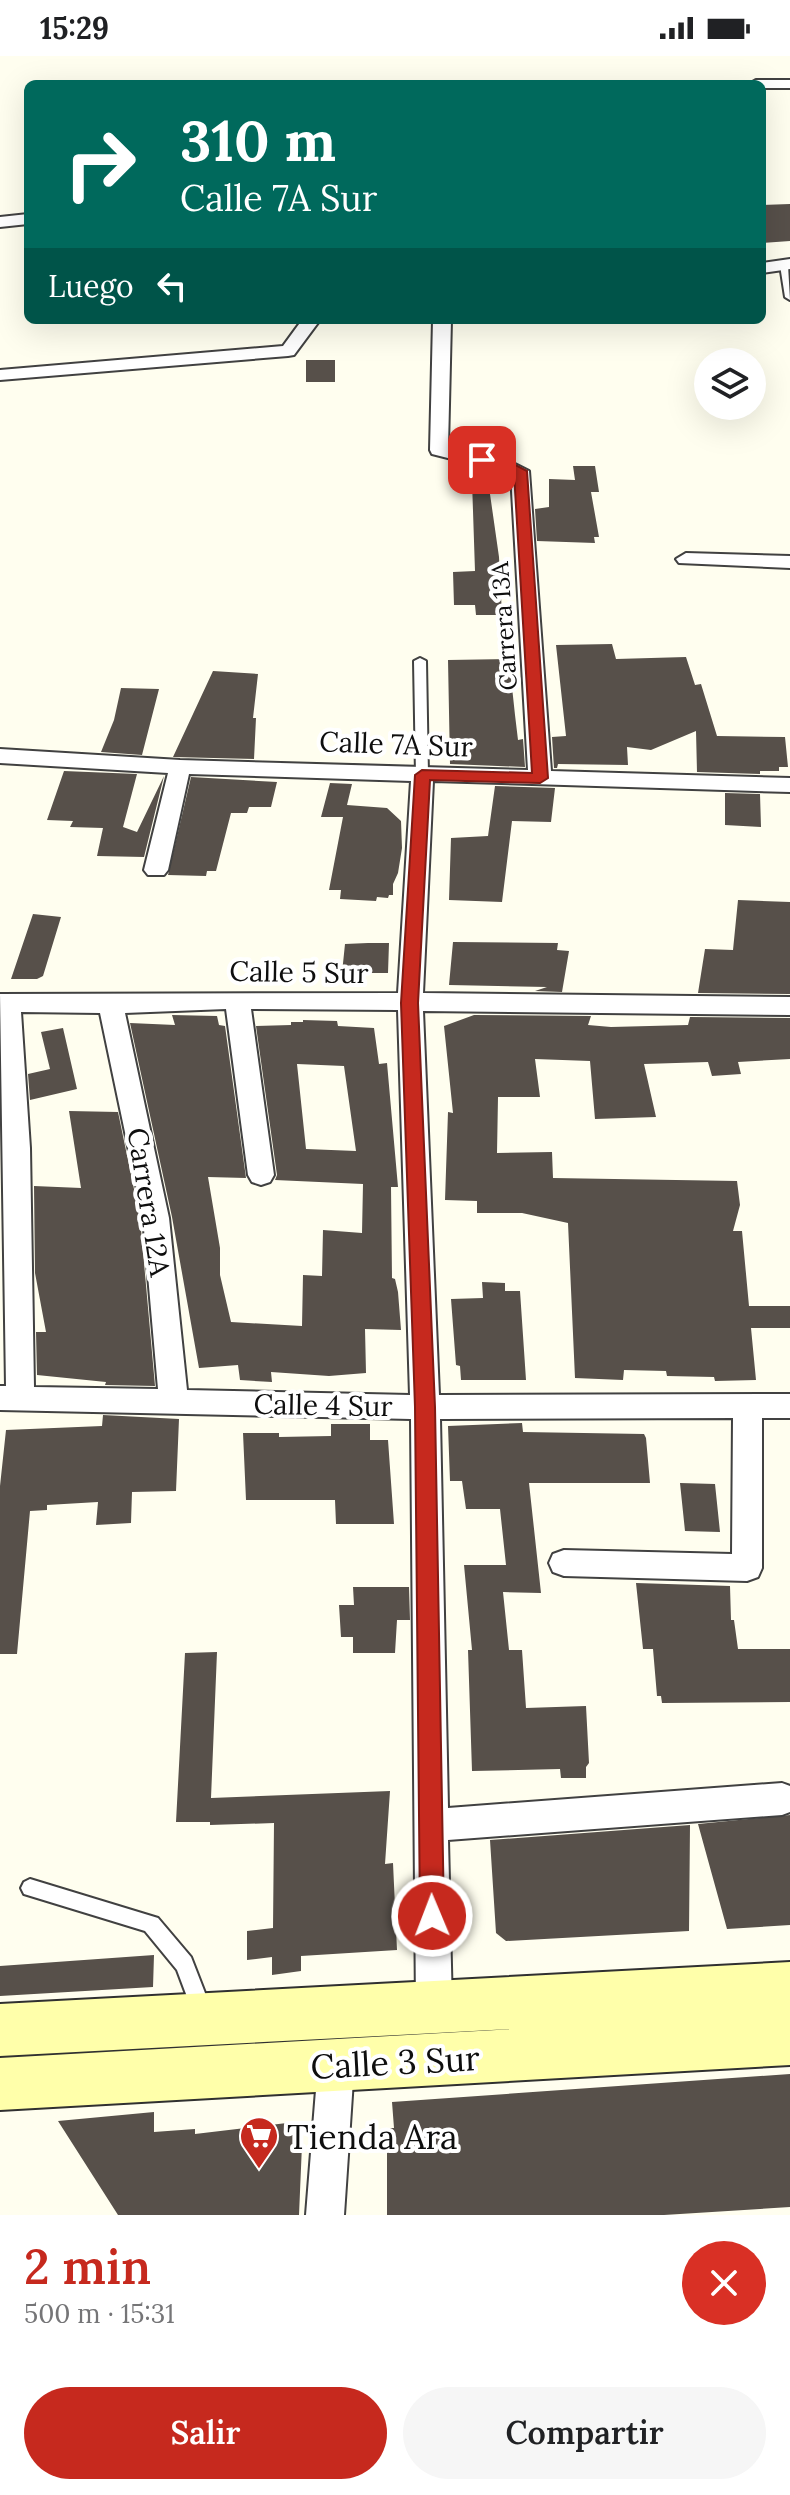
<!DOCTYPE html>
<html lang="es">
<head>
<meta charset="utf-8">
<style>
	:root { --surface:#fff; --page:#f6f6f6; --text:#202124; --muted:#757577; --accent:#c6291e }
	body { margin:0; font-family:Lora,serif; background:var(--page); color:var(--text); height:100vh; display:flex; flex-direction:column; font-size:30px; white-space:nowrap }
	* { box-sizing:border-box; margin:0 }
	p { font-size:26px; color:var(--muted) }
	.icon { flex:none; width:44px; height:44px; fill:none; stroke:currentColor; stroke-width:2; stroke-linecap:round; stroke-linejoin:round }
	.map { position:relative; height:2159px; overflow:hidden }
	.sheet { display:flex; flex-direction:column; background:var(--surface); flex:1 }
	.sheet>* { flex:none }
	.hud { position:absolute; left:24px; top:24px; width:742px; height:244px; border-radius:12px; box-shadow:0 8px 32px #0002; background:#00695c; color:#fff; overflow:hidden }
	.tools { position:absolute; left:694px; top:292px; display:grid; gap:16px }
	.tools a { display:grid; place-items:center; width:72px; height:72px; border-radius:50%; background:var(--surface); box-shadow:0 8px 32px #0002; font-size:40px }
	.pin { position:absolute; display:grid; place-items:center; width:68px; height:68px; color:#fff; margin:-34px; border-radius:16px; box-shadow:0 4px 12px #0006 }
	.me { position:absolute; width:88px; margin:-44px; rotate:359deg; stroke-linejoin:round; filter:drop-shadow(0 0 6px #0008) }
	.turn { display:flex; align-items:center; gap:28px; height:168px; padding:0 24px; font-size:36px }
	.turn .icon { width:104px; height:104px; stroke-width:2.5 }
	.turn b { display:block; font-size:56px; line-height:68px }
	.then { display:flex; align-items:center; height:76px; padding:0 24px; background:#0003; gap:16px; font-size:30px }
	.round { display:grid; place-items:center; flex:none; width:84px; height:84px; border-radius:42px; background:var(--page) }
	.head { display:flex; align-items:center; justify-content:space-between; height:136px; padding:0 24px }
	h1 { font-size:48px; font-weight:600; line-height:60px; color:var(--accent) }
	.button { display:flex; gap:16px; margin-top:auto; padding:16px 24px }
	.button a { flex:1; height:92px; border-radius:48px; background:var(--accent); color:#fff; font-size:32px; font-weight:600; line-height:92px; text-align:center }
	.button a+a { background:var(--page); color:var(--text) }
	.status { display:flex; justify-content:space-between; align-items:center; height:56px; padding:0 40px; background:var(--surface); direction:ltr }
	.status svg { height:22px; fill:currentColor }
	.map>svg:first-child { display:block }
</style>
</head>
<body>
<div class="status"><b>15:29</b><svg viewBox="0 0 49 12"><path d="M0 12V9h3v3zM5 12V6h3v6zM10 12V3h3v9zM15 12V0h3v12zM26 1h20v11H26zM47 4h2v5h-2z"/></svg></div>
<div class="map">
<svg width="790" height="2159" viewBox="0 0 790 2159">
	<rect width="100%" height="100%" fill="#fffeef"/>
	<path fill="#57504a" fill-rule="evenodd" d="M790,148V185L762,187V149Z
		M306,304H335V326H306Z
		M573,410H595L599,436H591L599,481H594L595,487L537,485L535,453L549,451V423L575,424Z
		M488,424L499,501L502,559H476L475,549H454L453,516L475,515L472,425Z
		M612,588L616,603L686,601L695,629L701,628L717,680L785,681L788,711H779V715H760V718L697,716L696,675L651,694L627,691L628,709L558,708L557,712H554L552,681L566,680L556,589Z
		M509,603L515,659L518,684L523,683L525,711L450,708L448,604Z
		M213,615L258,618L253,662H256L254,703L173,701Z
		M121,632L159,633L142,699L101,696L114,664Z
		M64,715L137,718L123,771L137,776L164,720L144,801L97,800L103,772L70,771L73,765L47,764Z
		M191,721L277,726L271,751H249L247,757H231L216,815H207L206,820L168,819Z
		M330,727L352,728L347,749L387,752L401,765L402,792L398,817L393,828V839H389L388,842L377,841L376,845L340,843L341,834H329L343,761H321Z
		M495,730L555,732L551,766L512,765L502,846L449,844L451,782L488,780Z
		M725,737L760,738L761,771L725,769Z
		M738,844L790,846V938L698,937L705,893L733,894Z
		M33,858L61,861L43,920L37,923H11Z
		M453,886L558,887L557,894L569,895L562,936L535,935L547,931L449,929Z
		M368,887H389L388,917H342L345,888Z
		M172,959L217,960L219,969L225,970L246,1122L208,1121L220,1192V1219L231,1266L302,1270L303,1219L322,1220L323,1174L362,1177L363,1128L275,1124L277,1119L256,970L291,969V966H303V964L337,965L338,970L374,972L379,1008L387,1007L398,1131H391L392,1222L395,1223L398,1236L401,1274L365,1273L366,1317L329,1320L271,1316L272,1326L240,1324L238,1309L199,1312L172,1161L130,967L175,969ZM297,1008L344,1010L356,1095L306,1093Z
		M474,959L591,960L588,969L611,971L688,969L690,961L790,962V1003L738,1006L741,1018L712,1020L708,1006L644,1008L656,1061L595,1063L590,1005L535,1003L540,1041H498L497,1097L552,1096L553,1122L737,1125L740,1149L733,1175H742L749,1250H790V1272H751L756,1324L715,1325L714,1321L667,1320L666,1315L624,1314L623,1324L575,1322L568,1167L522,1157H477V1145L445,1144L448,1056L453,1057L444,970Z
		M63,972L77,1033L30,1044L28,1018L50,1013L41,976Z
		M69,1055L118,1056L140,1162L155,1330L105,1329L106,1326L37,1319L36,1276H46L35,1217L34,1130L81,1132Z
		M482,1226L505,1227V1235H520L526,1324H461L460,1310L456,1309L451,1243L483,1242Z
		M103,1359L179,1363L176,1435L132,1436L131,1467L96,1469L98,1446L47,1449V1454L30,1455L17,1598H0V1430L6,1374L102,1370Z
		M522,1367L523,1376L644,1378L646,1382L650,1427H529L541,1537L503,1536L509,1594H522L526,1652L586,1650L589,1707L586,1711V1722H561L560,1713L472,1715L468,1594H472L464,1509H506L500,1453H466L462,1425H450L448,1370Z
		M331,1368H370V1384H388L394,1468H336L335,1444H246L243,1377H279V1381L331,1380Z
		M680,1427L715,1428L720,1476L685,1475Z
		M636,1527L730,1530L731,1564H734L738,1593H790V1646L662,1647L661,1640H657L653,1593H643Z
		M353,1531H409L410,1564H397L395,1597H353V1581H341L339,1549H354Z
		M217,1596L211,1742L390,1735L385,1808L393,1807L397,1894L301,1900V1915L272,1919V1901L247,1904V1875L273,1872L274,1767L210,1769V1766H176L185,1597Z
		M790,1759V1869L727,1873L698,1768Z
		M690,1769L689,1875L506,1885L496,1877L490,1784Z
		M154,1899L153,1931L0,1940V1910Z
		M790,2018V2151L664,2159H387V2089L388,2072H394L392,2046Z
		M154,2056V2076L195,2073V2078L303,2065L299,2159H118L58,2065Z"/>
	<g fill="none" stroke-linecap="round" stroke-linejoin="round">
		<defs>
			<path id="lane" d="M784,206L788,209L790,244L785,241L780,209Z
				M420,602L426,605L428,719L422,723L416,719L414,605Z
				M30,1823L158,1862L191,1901L212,1955L209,1962L202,1965L195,1962L177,1914L145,1875L24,1838L21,1832L24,1826Z"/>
			<path id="street" d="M756,24H790V32H762V28H749Z
				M28,158V168L0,171V161Z
				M790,203V213L762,217V207Z
				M302,264H320L294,299L288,300L0,324V314L283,290Z
				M433,264H451L448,391L507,404L529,415L551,715L790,722V736L433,725L423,937L790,941V959L423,955L439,1339L790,1338V1362H762V1512L758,1521L747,1525L564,1520L553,1516L549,1507L553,1498L564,1494L732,1498L733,1362L440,1363L448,1752L782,1727L790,1730V1756L782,1759L448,1784L452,1951L446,1963L434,1969L422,1963L416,1951L411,1363L0,1354V1330H6L0,938L398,937L411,725L189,718L168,814L164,819H148L144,814L168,717L0,707V693L180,704L528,714L511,418L432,398L430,394ZM226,953L248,1119L252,1126L261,1129L270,1126L274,1119L251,953L398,954L410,1339L187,1334L169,1162L125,957ZM21,956L100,957L143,1162L158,1333L34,1331L30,1092Z
				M686,497L790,500V512L679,507L676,503Z
				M336,1991L349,1996L354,2009L344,2159H306L318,2009L323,1996Z"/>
			<path id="secondary" d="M790,1906V2009L0,2054V2002L531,1972L0,2000V1948Z"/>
		</defs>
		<use href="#lane" stroke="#414141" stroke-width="4"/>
		<use href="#street" stroke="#414141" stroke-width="4"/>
		<use href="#secondary" stroke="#303030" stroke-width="4"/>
		<use href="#lane" fill="#fff" fill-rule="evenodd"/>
		<use href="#street" fill="#fff" fill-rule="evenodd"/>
		<use href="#secondary" fill="#ffa" fill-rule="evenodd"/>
	</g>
	<path fill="#c6291e" stroke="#811b14" stroke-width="2" d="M482,400L504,403L527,415L548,722L540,727L430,724L418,947L435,1351L444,1860L441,1868L432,1872L424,1868L420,1860L415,1351L401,947L415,719L422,714L532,717L514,417L497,409L478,407V401Z"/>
	<defs>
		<symbol id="supermarket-pin" viewBox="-11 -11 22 30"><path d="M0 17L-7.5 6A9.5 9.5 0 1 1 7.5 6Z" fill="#c6291e" stroke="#fff"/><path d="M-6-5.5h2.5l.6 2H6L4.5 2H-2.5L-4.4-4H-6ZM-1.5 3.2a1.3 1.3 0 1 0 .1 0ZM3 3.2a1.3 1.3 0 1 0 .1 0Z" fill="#fff"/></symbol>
	</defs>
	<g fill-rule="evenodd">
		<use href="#supermarket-pin" x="237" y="2058" width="44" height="60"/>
	</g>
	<g text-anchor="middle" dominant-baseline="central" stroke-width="8" stroke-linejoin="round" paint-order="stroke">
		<g font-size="24" fill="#0e0e0e" stroke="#fff">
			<text transform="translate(504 570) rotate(-94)">Carrera 13A</text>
		</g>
		<g font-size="28" fill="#0e0e0e" stroke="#fff">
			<text transform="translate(396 688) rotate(2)">Calle 7A Sur</text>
			<text transform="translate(299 916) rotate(1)">Calle 5 Sur</text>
			<text transform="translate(149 1146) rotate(81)">Carrera 12A</text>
			<text transform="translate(323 1349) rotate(1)">Calle 4 Sur</text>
		</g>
		<g font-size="34" fill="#0e0e0e" stroke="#fff">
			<text transform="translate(395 2006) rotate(-3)">Calle 3 Sur</text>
		</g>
		<g font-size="34" fill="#0e0e0e" stroke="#fff" text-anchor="start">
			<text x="287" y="2080">Tienda Ara</text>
		</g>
	</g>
</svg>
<div class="tools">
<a><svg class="icon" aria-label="layers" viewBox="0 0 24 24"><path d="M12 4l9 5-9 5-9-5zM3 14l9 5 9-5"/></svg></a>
</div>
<div class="pin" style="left:482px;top:404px;background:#d93025"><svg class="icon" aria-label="arrive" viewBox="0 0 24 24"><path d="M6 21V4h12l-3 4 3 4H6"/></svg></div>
<svg class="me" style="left:432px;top:1860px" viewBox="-20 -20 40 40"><circle r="17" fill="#c6291e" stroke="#fff" stroke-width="3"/><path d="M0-11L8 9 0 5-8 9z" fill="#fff"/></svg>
<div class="hud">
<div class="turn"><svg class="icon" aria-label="right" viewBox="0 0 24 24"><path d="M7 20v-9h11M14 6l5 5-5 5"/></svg><div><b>310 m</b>Calle 7A Sur</div></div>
<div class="then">Luego<svg class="icon" aria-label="left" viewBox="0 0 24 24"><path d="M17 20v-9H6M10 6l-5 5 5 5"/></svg></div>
</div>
</div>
<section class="sheet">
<div class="head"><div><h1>2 min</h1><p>500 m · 15:31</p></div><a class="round" style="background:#d93025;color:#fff"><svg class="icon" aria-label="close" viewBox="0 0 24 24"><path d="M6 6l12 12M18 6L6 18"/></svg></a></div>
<div class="button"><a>Salir</a><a>Compartir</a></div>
</section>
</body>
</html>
